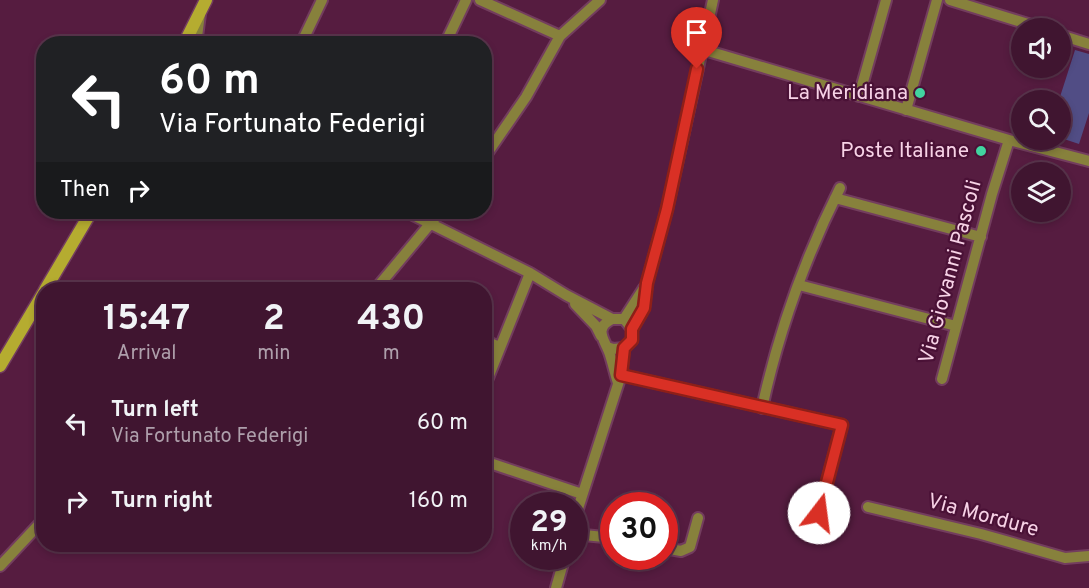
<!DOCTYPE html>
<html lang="en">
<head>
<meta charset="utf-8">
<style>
	:root { --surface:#401530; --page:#471e38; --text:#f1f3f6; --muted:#ae9fab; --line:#59344c }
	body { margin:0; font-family:Overpass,sans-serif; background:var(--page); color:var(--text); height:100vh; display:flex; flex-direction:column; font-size:22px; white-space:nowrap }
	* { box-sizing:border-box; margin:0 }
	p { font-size:20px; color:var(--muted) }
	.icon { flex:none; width:33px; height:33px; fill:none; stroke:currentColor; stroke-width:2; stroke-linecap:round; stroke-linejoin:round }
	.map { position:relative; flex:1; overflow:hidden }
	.panel { position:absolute; left:36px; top:282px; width:456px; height:270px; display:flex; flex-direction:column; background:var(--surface); border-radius:24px; box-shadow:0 3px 9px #0003,0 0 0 2px var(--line) }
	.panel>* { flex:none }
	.guide { position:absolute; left:36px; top:36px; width:456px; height:183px; border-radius:24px; box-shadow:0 3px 9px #0003,0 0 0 2px var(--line); background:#202124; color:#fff; overflow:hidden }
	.fabs { position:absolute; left:1011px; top:18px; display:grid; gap:12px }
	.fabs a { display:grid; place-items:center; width:60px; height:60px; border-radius:50%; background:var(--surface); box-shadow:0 3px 9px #0003,0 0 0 2px var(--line); font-size:30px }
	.speed { position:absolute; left:510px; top:492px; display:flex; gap:12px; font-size:30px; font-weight:700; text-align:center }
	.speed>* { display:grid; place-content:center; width:78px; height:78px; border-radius:50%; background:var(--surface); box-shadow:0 3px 9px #0003,0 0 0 2px var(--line); line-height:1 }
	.speed small { font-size:15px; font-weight:400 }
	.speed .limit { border:9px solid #d22; background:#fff; color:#111 }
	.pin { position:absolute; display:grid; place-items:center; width:51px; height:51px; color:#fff; margin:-62px -26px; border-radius:50% 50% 50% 0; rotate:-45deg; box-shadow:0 0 6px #0007 }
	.pin .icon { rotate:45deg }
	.me { position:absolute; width:66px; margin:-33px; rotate:15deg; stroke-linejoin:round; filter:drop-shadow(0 0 4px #0008) }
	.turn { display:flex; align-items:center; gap:21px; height:126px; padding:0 24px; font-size:27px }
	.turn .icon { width:78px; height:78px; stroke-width:2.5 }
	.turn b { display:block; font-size:42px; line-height:51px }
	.then { display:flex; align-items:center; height:57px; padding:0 24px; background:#0003; gap:12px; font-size:22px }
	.eta { display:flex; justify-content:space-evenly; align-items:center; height:102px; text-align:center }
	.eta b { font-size:36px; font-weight:700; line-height:42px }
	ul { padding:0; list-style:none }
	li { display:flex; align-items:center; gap:18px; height:78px; padding:0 24px }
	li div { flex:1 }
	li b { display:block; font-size:22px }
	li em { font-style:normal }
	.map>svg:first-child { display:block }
</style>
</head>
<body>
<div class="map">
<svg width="1089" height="588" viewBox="0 0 1089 588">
	<rect width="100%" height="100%" fill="#561c40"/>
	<path fill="#514d85" d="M1075,50L1089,54V113L1079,144L1061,138L1060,100H1059Z"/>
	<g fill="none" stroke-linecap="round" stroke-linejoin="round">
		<defs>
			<path id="minor" d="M480,0L560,36
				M950,0L1041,28
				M1060,35L1089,44
				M196,44L200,14
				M301,44L322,0
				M445,44L466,0
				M701,49L1009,140L1089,161
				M859,96L886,0
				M906,110L937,0
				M484,158L526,97L560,36L600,0
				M835,198L981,237
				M407,212L530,273L566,295L612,319
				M799,285L956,326
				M375,290L440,212
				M575,304L596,326L601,336
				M624,319L644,288
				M632,329L644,308L647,283L667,209L713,0
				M484,340L499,347
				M607,347L613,349L624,348L632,340V329L624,319H612C592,329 606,341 610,355C613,364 615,374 618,383
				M621,375L842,425L813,535
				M942,379L992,194L1009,140
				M484,388L530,273
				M762,408C778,334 806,256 840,188
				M484,461L582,494
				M868,507L981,534L1065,558L1089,556
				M574,521L621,375L624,348
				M574,534L614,538
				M664,548L681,551L690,547L698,518
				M0,566L44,519
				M556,588L565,556"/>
			<path id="secondary" d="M184,44L206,0
				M45,290L91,212
				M0,366L44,292"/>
		</defs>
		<use href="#minor" stroke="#733d5e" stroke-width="14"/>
		<use href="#secondary" stroke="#733d5e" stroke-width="15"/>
		<use href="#minor" stroke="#87813c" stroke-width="10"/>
		<use href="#secondary" stroke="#b5ac30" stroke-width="12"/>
	</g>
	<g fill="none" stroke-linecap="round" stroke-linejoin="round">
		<defs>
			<path id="route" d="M697,69L667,209L647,283L644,308L632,329V340L624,348L621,375L842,425L819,513"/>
		</defs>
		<use href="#route" stroke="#8d1f18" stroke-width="15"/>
		<use href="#route" stroke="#d93025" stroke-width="10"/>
	</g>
	<g fill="#42d4a0" stroke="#4a1136" stroke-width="2">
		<circle cx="920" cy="93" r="6"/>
		<circle cx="981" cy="151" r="6"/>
	</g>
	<g text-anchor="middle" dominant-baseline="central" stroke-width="4.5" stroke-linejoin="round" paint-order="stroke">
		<g font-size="21" fill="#f7d2e6" stroke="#4a1136" text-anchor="end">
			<text x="908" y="93">La Meridiana</text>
			<text x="969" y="151">Poste Italiane</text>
		</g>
		<g font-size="21" fill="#f7d2e6" stroke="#4a1136">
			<text transform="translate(951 272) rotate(-75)">Via Giovanni Pascoli</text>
			<text transform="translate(983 516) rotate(15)">Via Mordure</text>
		</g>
	</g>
</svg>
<div class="fabs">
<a><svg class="icon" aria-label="sound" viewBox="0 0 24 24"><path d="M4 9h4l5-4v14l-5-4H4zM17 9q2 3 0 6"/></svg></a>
<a><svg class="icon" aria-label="search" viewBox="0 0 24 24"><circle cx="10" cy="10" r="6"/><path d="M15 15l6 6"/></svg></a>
<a><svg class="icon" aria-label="layers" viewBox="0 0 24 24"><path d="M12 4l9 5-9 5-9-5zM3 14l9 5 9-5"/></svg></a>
</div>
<div class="speed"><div>29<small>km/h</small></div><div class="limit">30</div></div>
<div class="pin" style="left:697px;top:69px;background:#d93025"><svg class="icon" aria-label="arrive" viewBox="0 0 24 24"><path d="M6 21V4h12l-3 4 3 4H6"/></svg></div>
<svg class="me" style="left:819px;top:513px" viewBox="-20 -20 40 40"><circle r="19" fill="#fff"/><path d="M0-13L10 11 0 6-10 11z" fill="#d93025"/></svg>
<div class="guide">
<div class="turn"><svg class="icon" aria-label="left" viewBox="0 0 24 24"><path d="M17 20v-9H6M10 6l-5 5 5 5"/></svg><div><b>60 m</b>Via Fortunato Federigi</div></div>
<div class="then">Then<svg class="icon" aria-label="right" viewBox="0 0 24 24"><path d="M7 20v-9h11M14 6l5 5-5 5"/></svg></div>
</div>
<section class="panel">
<div class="eta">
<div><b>15:47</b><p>Arrival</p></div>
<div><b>2</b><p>min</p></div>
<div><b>430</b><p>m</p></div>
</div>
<ul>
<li><svg class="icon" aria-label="left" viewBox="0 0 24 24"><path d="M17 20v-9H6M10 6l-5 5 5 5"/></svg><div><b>Turn left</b><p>Via Fortunato Federigi</p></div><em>60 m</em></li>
<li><svg class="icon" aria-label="right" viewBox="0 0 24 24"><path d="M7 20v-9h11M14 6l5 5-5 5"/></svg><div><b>Turn right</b></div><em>160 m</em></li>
</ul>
</section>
</div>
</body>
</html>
